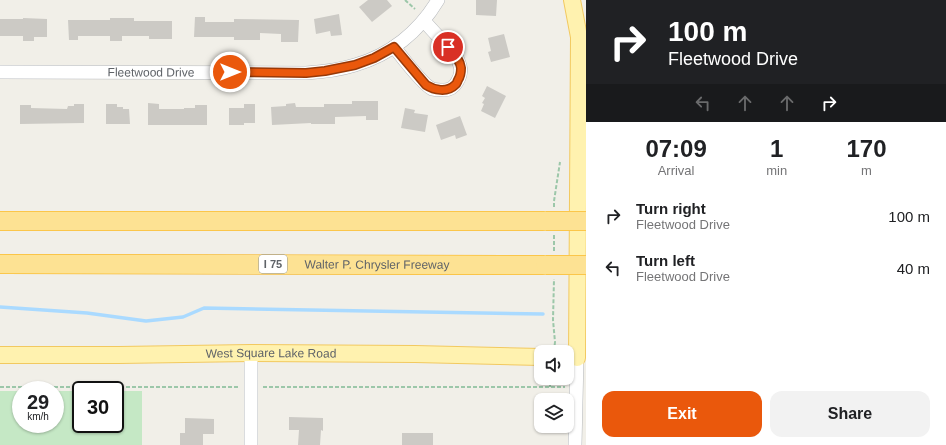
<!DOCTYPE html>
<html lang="en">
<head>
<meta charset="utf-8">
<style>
	:root { --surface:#fff; --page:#f2f2f2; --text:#202124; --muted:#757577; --accent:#ea580c }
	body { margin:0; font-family:Arial,sans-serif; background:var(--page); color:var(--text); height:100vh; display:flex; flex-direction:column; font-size:15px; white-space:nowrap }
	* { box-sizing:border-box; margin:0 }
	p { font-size:13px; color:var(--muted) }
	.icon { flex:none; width:22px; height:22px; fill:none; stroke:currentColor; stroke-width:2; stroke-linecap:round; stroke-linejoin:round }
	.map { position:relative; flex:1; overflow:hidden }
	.details { display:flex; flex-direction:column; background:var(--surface); width:360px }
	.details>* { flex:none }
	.guide { background:#202124; color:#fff; overflow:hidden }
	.tools { position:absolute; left:534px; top:345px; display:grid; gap:8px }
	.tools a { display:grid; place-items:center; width:40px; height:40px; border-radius:8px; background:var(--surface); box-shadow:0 1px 3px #0004; font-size:20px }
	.speed { position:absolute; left:12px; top:381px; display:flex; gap:8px; font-size:20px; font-weight:700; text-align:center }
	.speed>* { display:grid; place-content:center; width:52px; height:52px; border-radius:50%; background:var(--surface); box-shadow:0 1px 3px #0004; line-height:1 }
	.speed small { font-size:10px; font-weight:400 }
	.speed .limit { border:2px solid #111; border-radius:6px; background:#fff; color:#111 }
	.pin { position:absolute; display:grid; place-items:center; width:34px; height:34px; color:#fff; margin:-17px; border:2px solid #fff; border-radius:50%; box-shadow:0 1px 4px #0007 }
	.me { position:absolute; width:44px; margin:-22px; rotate:90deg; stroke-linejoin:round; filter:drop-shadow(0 0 3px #0008) }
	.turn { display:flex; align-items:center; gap:14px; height:84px; padding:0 16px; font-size:18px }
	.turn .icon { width:52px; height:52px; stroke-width:2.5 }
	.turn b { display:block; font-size:28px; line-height:34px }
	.lanes { display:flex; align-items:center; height:38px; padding:0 16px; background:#0003; justify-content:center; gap:20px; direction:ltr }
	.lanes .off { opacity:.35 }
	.eta { display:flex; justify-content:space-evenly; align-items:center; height:68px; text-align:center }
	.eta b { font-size:24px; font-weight:700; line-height:28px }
	.button { display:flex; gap:8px; margin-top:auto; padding:8px 16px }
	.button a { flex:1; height:46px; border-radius:12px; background:var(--accent); color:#fff; font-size:16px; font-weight:700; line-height:46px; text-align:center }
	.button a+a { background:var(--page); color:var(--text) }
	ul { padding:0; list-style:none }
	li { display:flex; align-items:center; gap:12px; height:52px; padding:0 16px }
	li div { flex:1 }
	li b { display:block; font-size:15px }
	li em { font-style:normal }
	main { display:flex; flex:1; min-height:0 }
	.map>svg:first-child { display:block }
</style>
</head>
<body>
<main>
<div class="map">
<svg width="586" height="445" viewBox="0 0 586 445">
	<rect width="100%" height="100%" fill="#f1efe8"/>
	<path fill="#c5e8c5" d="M0,391H21V424H55V391H81V424H115V391H142V445H0Z"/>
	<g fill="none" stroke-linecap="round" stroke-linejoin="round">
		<path stroke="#aadaff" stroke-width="3.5" d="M0,307L87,313L146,321L183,317L204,308L543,314"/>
	</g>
	<path fill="#cccac5" d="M368,0H387L392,6L372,22L359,7Z
		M476,0H497L496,16L476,15Z
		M339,14L342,35L331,36L330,31L316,34L314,19Z
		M195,17H205V22H234V19L299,20L298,42H281V34L260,33V40H234V37H194Z
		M23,18L47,19V37H34V41H23V36H0V19H23Z
		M110,18H134V21H172V39H149V36H122V41H110V36H78V40H69L68,20H110Z
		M504,34L510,57L491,62L488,52L491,51L488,38Z
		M487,86L506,96L495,118L481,111L484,104L482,103L485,98L482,96Z
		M352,101H378V120H366V116L335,117V124H311V123L272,125L271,107L286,106V104L295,103L296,107H324V104H352Z
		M148,103L159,104V109H184V108H195V105H207V125H148Z
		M74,104H84V123L20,124V105H31V108L67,109L68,106H74Z
		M106,104H117V107H123V109H129L130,124H106Z
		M244,104H255V123H244V125H229V108H244Z
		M405,108L415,110L414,113L428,115L425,132L401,128Z
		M460,116L467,135L456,139L455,135L441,140L436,125Z
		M289,417L323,418V431L321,430L320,445H298L299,430H289Z
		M185,418L214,419V434H203V445H180V433H185Z
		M402,433H433V445H402Z"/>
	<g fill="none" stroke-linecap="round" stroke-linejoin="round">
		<defs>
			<g id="minor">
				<path d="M394,47C402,57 422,84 432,89C436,90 440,90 444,90C449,90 454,87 457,82C463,72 461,66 456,56L424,21"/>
				<path id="s1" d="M0,72L306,73C322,72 339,70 355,65C390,55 419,32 438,0"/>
				<path d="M251,445V353"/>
				<path d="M575,445L577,358"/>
			</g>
			<g id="major">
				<path d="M572,0L579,37L577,358"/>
				<path id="s2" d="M0,355H119L251,353L415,354L541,357"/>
			</g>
			<g id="highway">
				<path d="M0,221H546"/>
				<path id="s3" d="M0,264L546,265"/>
			</g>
		</defs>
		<use href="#minor" stroke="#b5b8bc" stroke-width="14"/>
		<use href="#major" stroke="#f2c960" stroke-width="18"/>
		<use href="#highway" stroke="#f9ab00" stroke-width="20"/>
		<path stroke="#9cc7a9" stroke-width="2" stroke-dasharray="4 2" stroke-linecap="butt" d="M405,0L415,9
			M554,207V201L560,162
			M554,235V251
			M554,351L555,342L553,320L554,279
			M0,387H239
			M263,387H565
			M550,387V378"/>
		<use href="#minor" stroke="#fff" stroke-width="13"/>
		<use href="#major" stroke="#fff2af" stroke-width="16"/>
		<use href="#highway" stroke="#fde293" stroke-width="19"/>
		<defs>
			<path id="highway-bridge" d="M546,221H586
				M546,265H586"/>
		</defs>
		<use href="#highway-bridge" stroke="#f9ab00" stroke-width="20" stroke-linecap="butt"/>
		<use href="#highway-bridge" stroke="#fde293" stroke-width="19"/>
	</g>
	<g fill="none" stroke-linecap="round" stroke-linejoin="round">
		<defs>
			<path id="route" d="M230,72L306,73L325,71L355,65L374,58L394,47L426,85C434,90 447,93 455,85C457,84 457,82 458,80C460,77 461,72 461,68C460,59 453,53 448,47"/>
		</defs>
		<use href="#route" stroke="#983908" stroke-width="10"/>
		<use href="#route" stroke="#ea580c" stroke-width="7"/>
	</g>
	<g text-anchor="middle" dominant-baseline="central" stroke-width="3.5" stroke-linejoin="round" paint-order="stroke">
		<rect fill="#fff" stroke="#8f9295" stroke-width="1" x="259" y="255" width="28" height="18" rx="3"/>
		<g font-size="11" font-weight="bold" fill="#5f6368">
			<text x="273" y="264">I 75</text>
		</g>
		<g font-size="12" fill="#5f6368" stroke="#fff">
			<text stroke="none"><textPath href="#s1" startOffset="151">Fleetwood Drive</textPath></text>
			<text stroke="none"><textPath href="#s3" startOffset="377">Walter P. Chrysler Freeway</textPath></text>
			<text stroke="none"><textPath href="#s2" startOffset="271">West Square Lake Road</textPath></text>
		</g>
	</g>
</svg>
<div class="tools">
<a><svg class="icon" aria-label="sound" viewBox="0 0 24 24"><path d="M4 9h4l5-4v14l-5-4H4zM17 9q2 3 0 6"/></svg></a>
<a><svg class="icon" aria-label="layers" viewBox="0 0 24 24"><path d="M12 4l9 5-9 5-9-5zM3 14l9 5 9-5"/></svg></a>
</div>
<div class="speed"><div>29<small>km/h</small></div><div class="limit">30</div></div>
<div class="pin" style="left:448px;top:47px;background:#d93025"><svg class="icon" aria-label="arrive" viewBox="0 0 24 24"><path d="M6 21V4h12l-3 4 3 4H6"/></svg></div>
<svg class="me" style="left:230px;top:72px" viewBox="-20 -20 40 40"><circle r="17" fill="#ea580c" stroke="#fff" stroke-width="3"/><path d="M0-11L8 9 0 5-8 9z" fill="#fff"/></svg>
</div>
<section class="details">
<div class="guide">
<div class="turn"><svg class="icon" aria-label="right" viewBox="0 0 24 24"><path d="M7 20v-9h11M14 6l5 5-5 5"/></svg><div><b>100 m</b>Fleetwood Drive</div></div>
<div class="lanes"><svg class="icon off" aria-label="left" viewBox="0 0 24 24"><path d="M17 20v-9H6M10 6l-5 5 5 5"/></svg><svg class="icon off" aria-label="ahead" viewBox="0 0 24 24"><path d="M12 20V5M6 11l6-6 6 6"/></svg><svg class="icon off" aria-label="ahead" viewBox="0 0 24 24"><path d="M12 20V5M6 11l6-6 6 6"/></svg><svg class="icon" aria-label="right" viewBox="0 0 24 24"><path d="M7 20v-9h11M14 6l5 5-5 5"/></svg></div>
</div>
<div class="eta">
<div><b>07:09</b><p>Arrival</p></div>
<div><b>1</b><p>min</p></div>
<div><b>170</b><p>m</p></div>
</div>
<ul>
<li><svg class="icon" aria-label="right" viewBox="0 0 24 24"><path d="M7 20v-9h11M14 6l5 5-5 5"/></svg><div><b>Turn right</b><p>Fleetwood Drive</p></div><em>100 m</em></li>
<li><svg class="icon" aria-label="left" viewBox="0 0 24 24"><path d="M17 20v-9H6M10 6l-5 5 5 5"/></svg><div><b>Turn left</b><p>Fleetwood Drive</p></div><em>40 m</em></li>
</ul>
<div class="button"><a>Exit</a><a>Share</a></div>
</section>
</main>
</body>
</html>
